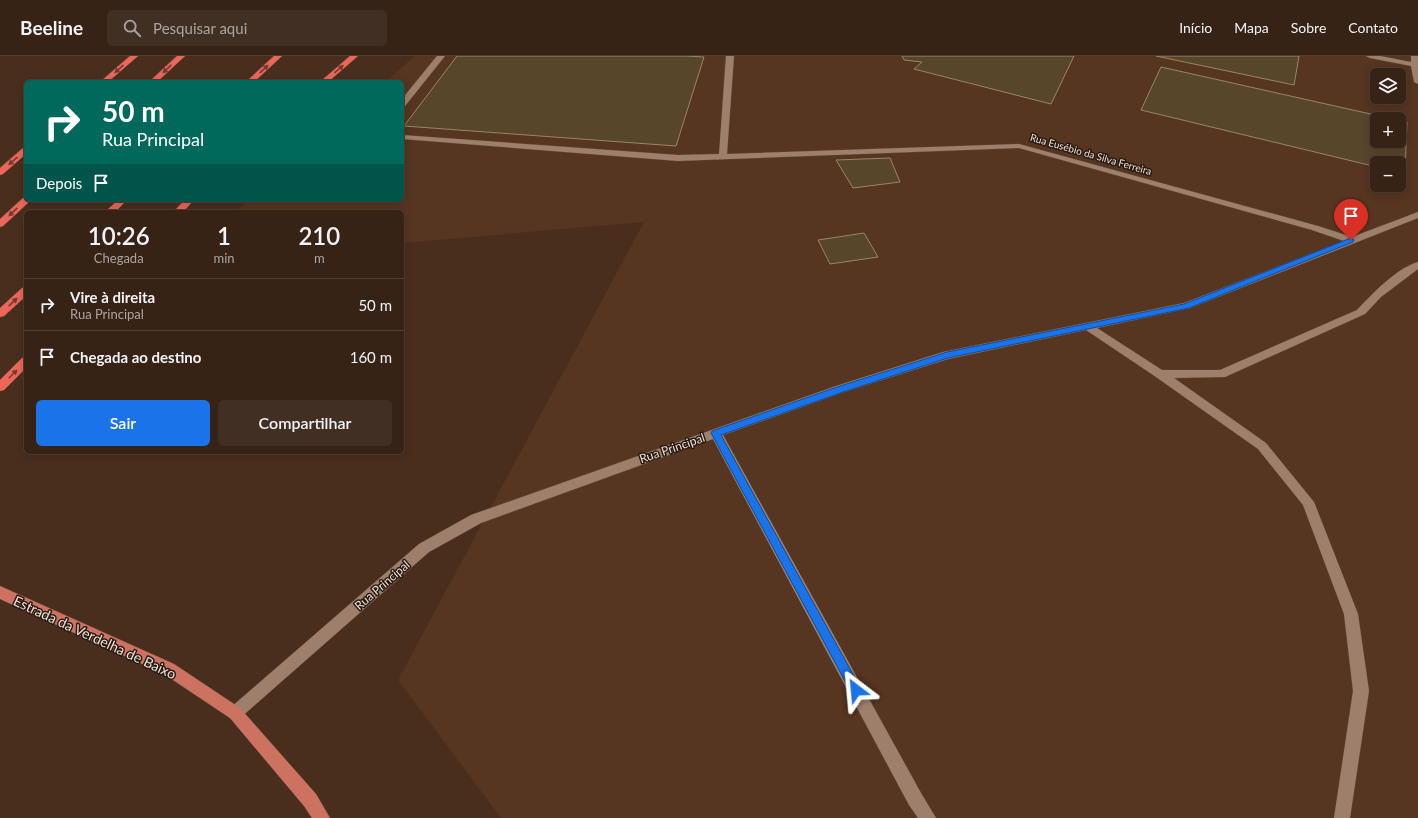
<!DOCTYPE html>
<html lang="pt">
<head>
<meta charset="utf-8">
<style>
	:root { --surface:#372216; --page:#422f23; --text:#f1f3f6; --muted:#aaa4a1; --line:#513f35; --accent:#1a73e8 }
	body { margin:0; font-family:Lato,sans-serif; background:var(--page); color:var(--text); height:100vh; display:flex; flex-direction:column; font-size:15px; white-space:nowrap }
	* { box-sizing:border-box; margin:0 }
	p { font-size:13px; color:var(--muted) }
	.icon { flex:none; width:22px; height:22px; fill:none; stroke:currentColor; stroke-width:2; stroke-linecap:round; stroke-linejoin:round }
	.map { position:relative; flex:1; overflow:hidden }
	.panel { position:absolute; left:24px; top:154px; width:380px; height:244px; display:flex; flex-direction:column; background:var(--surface); border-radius:6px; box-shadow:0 2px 10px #0003,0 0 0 1px var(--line) }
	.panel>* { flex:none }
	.guide { position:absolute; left:24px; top:24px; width:380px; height:122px; border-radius:6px; box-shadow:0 2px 10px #0003,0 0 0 1px var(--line); background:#00695c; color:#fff; overflow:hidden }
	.tools { position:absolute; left:1370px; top:12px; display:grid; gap:8px }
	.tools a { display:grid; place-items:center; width:36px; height:36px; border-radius:6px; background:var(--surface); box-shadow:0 2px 10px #0003,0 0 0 1px var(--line); font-size:20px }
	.pin { position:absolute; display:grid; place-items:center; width:34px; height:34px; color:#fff; margin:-41px -17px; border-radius:50% 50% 50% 0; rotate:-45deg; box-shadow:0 0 4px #0007 }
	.pin .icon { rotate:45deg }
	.me { position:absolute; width:44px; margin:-22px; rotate:331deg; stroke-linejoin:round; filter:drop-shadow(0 0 3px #0008) }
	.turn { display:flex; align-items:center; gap:14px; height:84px; padding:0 12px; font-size:18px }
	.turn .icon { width:52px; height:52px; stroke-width:2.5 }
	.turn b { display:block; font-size:28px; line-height:34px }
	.then { display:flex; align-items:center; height:38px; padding:0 12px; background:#0003; gap:8px; font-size:15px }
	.eta { display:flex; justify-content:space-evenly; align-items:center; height:68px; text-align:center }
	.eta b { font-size:24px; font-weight:600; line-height:28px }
	.action { display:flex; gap:8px; margin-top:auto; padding:8px 12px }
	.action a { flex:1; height:46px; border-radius:6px; background:var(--accent); color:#fff; font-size:16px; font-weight:600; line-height:46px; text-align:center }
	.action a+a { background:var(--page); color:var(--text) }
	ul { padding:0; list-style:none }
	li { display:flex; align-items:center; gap:12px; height:52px; padding:0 12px; border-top:1px solid var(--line) }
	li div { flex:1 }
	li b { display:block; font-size:15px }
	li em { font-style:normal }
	header { display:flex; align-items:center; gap:24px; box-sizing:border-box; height:56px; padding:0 20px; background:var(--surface); border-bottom:1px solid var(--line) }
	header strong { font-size:19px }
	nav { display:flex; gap:22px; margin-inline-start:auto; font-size:14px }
	.search { width:280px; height:36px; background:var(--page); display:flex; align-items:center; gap:10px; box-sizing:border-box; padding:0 14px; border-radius:6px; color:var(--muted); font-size:15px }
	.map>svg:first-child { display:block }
</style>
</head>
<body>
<header>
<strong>Beeline</strong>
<div class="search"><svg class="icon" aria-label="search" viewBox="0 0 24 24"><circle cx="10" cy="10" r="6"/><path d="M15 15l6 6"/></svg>Pesquisar aqui</div>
<nav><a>Início</a><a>Mapa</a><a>Sobre</a><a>Contato</a></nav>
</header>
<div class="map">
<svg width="1418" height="762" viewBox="0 0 1418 762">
	<rect width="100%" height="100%" fill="#492e1d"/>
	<path fill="#563521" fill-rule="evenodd" d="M415,0H1418V762H501L398,624L644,166L402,187V156H235L249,144H402V26H385ZM1377,19H1399V41H1377ZM1377,63H1399V85H1377ZM1377,107H1399V129H1377Z"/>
	<path fill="#58462b" stroke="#998668" d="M457,0H686L704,1L676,90L404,70Z
		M902,0H1074L1051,48L914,13L922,6L904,4Z
		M1156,0H1299L1294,29Z
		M1161,11L1393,63H1377V85H1399V64L1407,66L1405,117L1399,116V107H1377V111L1141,54Z
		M890,102L900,126L853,132L836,104Z
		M864,177L878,201L830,208L818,184Z"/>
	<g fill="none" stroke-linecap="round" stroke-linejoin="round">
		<defs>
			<path id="minor" d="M437,0H445L405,50H402V43Z
				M726,0H734L727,98L1019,88L1318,170L1352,181L1418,156V162L1190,252L1097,272L1162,314H1220L1357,254C1371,239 1398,211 1418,206V213L1381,241L1365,258L1225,321L1174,322L1266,387L1314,446L1358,558L1369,635L1350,762H1334L1353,635L1344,558L1303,449L1258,393L1156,321L1086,274L948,303L844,336L723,379L921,737L936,762H918L909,749L713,383L481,467L429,496L240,662L235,665L230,662L227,657L230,652L419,488L471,459L836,330L943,296L1184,247L1344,185L1312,174L1019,92L678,105L402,83V79L678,99L719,98Z
				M1366,0H1380L1411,6V0H1418V28L1414,26L1411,10L1370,2Z"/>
			<path id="major" d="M0,530L174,608L240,652L316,738L330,762H312L304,750L230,662L164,618L0,543Z"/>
			<path id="highway" d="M130,0H138L108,26H100Z
				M177,0H185L157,26H149Z
				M274,0H282L254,26H246Z
				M350,0H358L328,26H320Z
				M23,92H26V98L3,118L0,119V112Z
				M26,141V144H30L29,146L3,170L0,171V163L23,142Z
				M118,144H127L115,156H105Z
				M185,144H194L183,156H173Z
				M26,231V240L4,260L0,261V252L22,232Z
				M26,301V312L4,334L0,335V324L22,302Z"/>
		</defs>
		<use href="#minor" stroke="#604a3b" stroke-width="1"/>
		<use href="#major" stroke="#604a3b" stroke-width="1"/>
		<use href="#highway" stroke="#604a3b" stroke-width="1"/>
		<use href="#minor" fill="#9e7f6c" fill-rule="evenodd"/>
		<use href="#major" fill="#cd7161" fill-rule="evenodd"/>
		<use href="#highway" fill="#ec675a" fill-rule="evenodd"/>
	</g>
	<defs><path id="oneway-solid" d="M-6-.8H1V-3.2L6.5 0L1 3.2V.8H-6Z"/></defs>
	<g fill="#75392f">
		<use href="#oneway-solid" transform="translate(119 13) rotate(139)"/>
		<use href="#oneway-solid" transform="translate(167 13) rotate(137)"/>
		<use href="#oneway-solid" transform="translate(264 13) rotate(-43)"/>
		<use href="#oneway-solid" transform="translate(339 13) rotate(-40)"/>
		<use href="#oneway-solid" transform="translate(13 105) rotate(139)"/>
		<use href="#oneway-solid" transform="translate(13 156) rotate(137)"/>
		<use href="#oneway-solid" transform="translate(13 246) rotate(-43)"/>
		<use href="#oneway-solid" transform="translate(13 318) rotate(-45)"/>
	</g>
	<path fill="#1a73e8" stroke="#114b97" d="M1351,182L1354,184L1353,186L1189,252L948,302L843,336L721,379L860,631L862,634L860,638L856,640L852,638L711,377L712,375L837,331L947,296L1184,248Z"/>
	<g text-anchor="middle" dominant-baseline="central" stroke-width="3" stroke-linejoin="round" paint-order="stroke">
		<g font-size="10" fill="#f0dfd4" stroke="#261a12">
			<text transform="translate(1091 98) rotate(16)">Rua Eusébio da Silva Ferreira</text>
		</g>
		<g font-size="12" fill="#f0dfd4" stroke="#261a12">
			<text transform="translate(672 392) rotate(-19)">Rua Principal</text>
			<text transform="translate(382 529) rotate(-41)">Rua Principal</text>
		</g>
		<g font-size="14" fill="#f0dfd4" stroke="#261a12">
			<text transform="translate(95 581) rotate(25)">Estrada da Verdelha de Baixo</text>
		</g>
	</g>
</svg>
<div class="tools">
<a><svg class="icon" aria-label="layers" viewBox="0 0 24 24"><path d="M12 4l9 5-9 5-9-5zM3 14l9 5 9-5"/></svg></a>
<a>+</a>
<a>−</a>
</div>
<div class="pin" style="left:1351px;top:184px;background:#d93025"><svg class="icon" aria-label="arrive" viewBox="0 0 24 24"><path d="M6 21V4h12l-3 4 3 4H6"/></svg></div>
<svg class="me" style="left:856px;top:634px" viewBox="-20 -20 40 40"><path d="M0-17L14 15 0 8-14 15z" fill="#1a73e8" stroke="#fff" stroke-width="4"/></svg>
<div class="guide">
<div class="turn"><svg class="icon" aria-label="right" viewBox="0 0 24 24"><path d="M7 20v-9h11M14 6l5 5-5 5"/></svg><div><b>50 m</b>Rua Principal</div></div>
<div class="then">Depois<svg class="icon" aria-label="arrive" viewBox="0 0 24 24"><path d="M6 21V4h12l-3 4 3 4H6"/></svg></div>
</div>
<section class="panel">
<div class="eta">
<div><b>10:26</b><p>Chegada</p></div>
<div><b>1</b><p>min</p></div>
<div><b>210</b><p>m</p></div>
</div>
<ul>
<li><svg class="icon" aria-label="right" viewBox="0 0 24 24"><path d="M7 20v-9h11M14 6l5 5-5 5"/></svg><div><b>Vire à direita</b><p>Rua Principal</p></div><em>50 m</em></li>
<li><svg class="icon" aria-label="arrive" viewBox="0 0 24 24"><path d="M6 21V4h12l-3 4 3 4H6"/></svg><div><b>Chegada ao destino</b></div><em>160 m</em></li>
</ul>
<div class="action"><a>Sair</a><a>Compartilhar</a></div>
</section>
</div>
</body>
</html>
